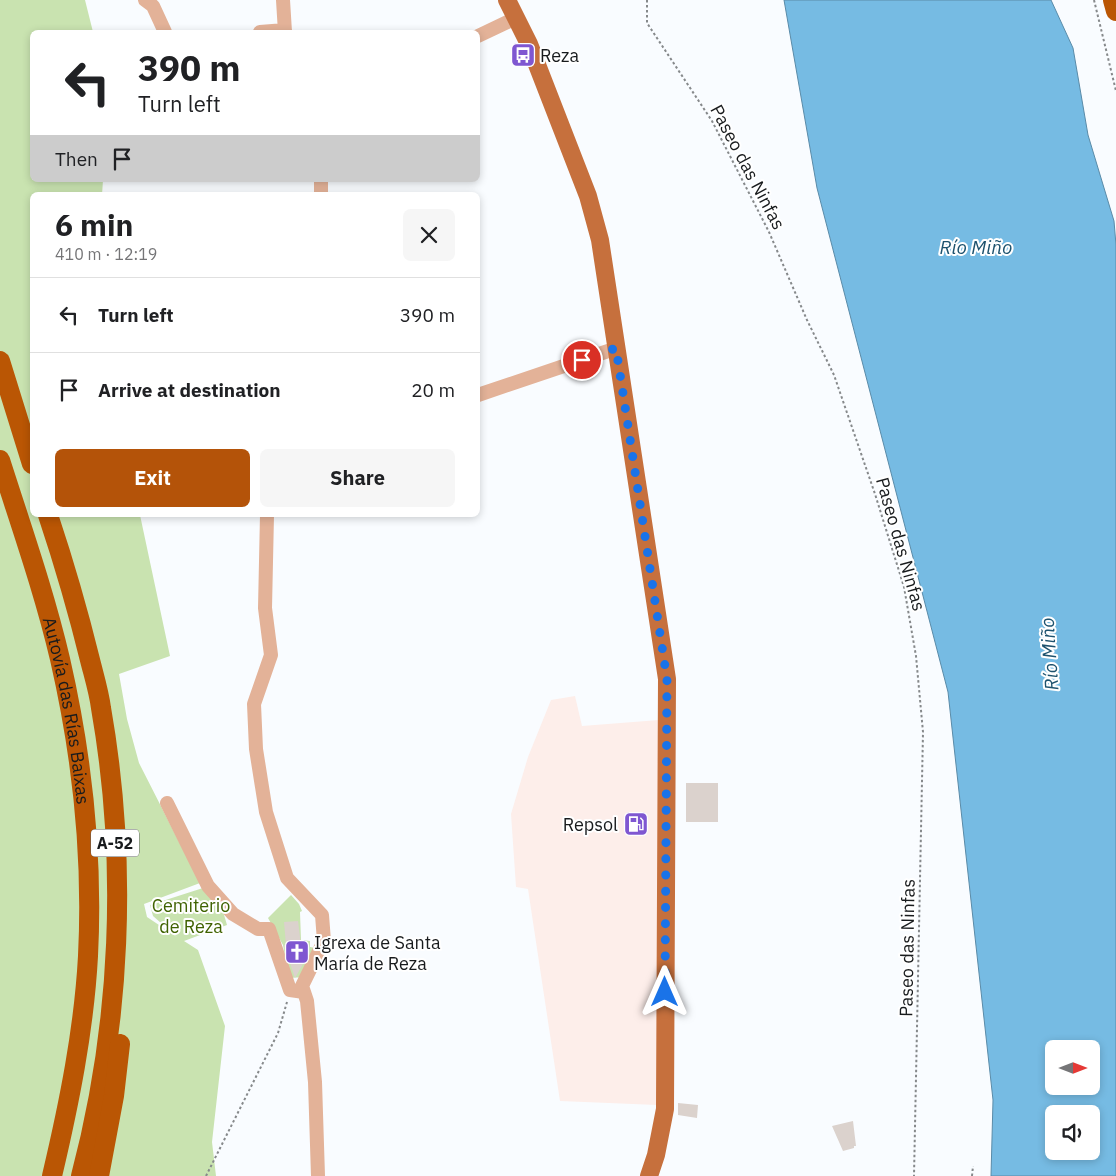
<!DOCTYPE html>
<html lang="en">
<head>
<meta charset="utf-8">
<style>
	:root { --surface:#fff; --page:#f6f6f6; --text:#202124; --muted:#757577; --line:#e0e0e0; --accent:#b45309 }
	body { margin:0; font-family:"IBM Plex Sans",sans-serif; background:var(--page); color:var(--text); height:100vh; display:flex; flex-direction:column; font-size:19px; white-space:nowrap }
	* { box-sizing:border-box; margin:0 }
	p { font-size:16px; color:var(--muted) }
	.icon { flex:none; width:28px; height:28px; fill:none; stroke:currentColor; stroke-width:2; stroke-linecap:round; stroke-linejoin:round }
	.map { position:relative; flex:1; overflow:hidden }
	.panel { position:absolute; left:30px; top:192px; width:450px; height:325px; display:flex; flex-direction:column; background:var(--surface); border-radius:8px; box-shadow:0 2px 8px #0003 }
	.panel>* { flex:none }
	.guide { position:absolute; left:30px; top:30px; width:450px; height:152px; border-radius:8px; box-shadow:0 2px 8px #0003; background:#fff; color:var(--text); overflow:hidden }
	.needle { width:32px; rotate:90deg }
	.fabs { position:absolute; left:1045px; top:1040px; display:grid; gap:10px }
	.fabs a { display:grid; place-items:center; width:55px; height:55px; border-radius:8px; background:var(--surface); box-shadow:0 2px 8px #0003; font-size:25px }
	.pin { position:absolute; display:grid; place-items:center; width:42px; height:42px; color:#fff; margin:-21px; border:2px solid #fff; border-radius:50%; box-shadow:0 1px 5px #0007 }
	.me { position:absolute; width:55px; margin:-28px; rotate:0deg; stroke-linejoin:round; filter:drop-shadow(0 0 4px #0008) }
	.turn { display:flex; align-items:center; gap:18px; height:105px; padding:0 25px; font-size:22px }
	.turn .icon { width:65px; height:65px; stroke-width:2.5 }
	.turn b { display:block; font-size:35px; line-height:42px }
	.then { display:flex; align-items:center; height:48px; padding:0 25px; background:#0003; gap:10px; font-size:19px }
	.round { display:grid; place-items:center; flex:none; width:52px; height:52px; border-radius:8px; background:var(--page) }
	.summary { display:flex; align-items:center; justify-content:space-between; height:85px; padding:0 25px }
	h1 { font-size:30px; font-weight:800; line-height:38px }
	.cta { display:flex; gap:10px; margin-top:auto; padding:10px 25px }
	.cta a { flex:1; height:58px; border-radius:8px; background:var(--accent); color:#fff; font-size:20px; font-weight:800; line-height:58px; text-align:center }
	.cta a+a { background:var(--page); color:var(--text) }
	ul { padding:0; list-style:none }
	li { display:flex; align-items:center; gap:15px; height:75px; padding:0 25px; border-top:1px solid var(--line) }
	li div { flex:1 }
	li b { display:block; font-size:19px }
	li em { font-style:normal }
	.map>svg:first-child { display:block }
</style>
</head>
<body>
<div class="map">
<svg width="1116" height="1176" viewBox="0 0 1116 1176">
	<rect width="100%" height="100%" fill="#f9fcff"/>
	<path fill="#fdeeea" d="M575,696L582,726L659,720L657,1105L560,1101L528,889L516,887L511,814L528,757L551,700Z"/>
	<path fill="#c9e3b0" d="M0,0H85L93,32H32V180H103L102,195H32V515H140L170,656L119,674L127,719L139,763L200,883L144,904L147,917L177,937L153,916L150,905L203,888L222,908L227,925L184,941L198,950L225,1026L212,1142L216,1176H0Z
		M291,895L299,904L302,911L300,912L301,940L310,941V947L316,948L305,977L289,978L283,945L268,918Z"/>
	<path fill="#76bbe3" stroke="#5a8ba8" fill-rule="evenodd" d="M784,0H1051L1073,48L1088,135L1114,221L1116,245V1176H991L993,1100L948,692L817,188ZM1054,1049H1091V1086H1054ZM1054,1114H1091V1151H1054Z"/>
	<path fill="#dbd2cd" d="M686,783H718V822H686Z
		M298,921L301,945L309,944V951L306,958L304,959V962L295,978L284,945H286L284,922Z
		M678,1103L698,1105L697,1118L678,1115Z
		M853,1121L856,1146H854V1148L843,1151L832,1126Z"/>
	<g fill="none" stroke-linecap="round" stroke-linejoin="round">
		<path stroke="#86898b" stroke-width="2" stroke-dasharray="2.5 2.5" stroke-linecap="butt" d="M647,0V23L712,121L769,232L807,320L834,375L875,494L904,587L916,656L923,732L914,1176
			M1094,0L1116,91
			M206,1176L278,1033L287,1002
			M972,1176L973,1166"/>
		<path stroke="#e3b298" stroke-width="14" d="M145,0L153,6L165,32
			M283,0L285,32
			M260,32L285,30
			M478,36L516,18
			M321,195V180
			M478,395L617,348
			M267,515L265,608L271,655L254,704L256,749L266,812L287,878L322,915L324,941L302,986L307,1001L315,1082L318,1176
			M167,803L208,886L233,914L258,929H269L290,990L304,992"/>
		<path stroke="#c6703d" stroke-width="18" d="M507,0L529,44L588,196L600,240L667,679L665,1109L656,1155L649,1176"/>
		<g stroke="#ba5604" stroke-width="20">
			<path d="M1113,0L1116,11"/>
			<path d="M0,361L32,464"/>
			<path id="s1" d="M0,460C21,526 44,591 60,659C82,755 93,857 88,956C84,1030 69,1104 52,1176"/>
			<path d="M48,515C64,563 78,611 90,660C94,676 99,692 101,708C128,862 121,1025 81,1176"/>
			<path d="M99,1176L114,1096L120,1044"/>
		</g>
	</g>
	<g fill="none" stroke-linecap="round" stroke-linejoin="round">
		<path stroke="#1a73e8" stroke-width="9" stroke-dasharray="0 16.2" d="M582,360L616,348L667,679L665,992"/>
	</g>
	<defs>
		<symbol id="bus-square" viewBox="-11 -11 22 22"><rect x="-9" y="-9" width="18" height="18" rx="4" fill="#7f57d1" stroke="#fff"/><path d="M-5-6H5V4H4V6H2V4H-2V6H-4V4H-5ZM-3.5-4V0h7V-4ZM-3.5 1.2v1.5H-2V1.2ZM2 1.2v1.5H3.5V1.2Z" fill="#fff"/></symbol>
		<symbol id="fuel-square" viewBox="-11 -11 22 22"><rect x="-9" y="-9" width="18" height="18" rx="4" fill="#7f57d1" stroke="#fff"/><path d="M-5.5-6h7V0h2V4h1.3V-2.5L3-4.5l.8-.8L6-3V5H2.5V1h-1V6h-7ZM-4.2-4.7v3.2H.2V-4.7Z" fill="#fff"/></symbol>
		<symbol id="church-square" viewBox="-11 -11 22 22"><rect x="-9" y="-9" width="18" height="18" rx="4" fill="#7f57d1" stroke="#fff"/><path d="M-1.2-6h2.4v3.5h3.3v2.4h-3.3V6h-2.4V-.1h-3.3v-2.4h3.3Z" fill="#fff"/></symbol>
	</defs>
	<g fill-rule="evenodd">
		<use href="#bus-square" x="509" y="41" width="28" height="28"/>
		<use href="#fuel-square" x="622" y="810" width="28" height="28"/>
		<use href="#church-square" x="283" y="938" width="28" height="28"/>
	</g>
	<g text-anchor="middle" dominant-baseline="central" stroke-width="4" stroke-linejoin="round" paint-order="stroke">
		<rect fill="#fff" stroke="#5d5f61" stroke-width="1" x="91" y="829.5" width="48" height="27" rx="4"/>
		<g font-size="16" font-weight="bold" fill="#181b1d">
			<text x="115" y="843">A-52</text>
		</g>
		<g font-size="18" fill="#181b1d" stroke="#fff" text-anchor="start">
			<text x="540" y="55">Reza</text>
			<text x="618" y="824" text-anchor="end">Repsol</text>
			<text x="314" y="942">Igrexa de Santa<tspan x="314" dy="21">María de Reza</tspan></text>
		</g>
		<g font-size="18" fill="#181b1d" stroke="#fff">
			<text transform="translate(748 167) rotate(62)">Paseo das Ninfas</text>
			<text transform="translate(901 544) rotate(74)">Paseo das Ninfas</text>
			<text stroke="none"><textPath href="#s1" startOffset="260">Autovía das Rías Baixas</textPath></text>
			<text transform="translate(907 948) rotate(-89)">Paseo das Ninfas</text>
		</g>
		<g font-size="18" fill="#3f6201" stroke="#fff">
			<text x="191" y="905">Cemiterio<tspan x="191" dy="21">de Reza</tspan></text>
		</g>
		<g font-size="19" font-style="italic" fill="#1d526e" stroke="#fff">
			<text x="976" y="247">Río Miño</text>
			<text transform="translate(1049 654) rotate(-94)">Río Miño</text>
		</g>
	</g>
</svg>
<div class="fabs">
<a><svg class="needle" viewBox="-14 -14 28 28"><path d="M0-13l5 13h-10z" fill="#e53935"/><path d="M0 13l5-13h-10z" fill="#757577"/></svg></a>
<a><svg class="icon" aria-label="sound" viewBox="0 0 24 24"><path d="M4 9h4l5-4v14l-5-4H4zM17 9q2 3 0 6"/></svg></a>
</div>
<div class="pin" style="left:582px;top:360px;background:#d93025"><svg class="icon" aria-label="arrive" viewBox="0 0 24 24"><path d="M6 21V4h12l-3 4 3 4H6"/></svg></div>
<svg class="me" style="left:665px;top:992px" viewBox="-20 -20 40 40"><path d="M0-17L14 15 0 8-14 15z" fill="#1a73e8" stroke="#fff" stroke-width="4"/></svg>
<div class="guide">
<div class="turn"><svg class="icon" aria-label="left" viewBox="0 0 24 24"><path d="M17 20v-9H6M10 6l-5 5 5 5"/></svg><div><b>390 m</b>Turn left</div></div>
<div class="then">Then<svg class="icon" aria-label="arrive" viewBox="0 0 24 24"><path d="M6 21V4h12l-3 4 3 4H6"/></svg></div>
</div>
<section class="panel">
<div class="summary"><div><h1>6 min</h1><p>410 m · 12:19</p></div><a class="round"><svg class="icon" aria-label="close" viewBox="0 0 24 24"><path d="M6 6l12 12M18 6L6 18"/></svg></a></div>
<ul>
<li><svg class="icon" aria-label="left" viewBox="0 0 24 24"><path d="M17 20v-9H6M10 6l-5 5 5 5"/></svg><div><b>Turn left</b></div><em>390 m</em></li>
<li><svg class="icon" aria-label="arrive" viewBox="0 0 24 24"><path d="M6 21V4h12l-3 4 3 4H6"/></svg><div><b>Arrive at destination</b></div><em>20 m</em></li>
</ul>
<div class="cta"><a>Exit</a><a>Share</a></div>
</section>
</div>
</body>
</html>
